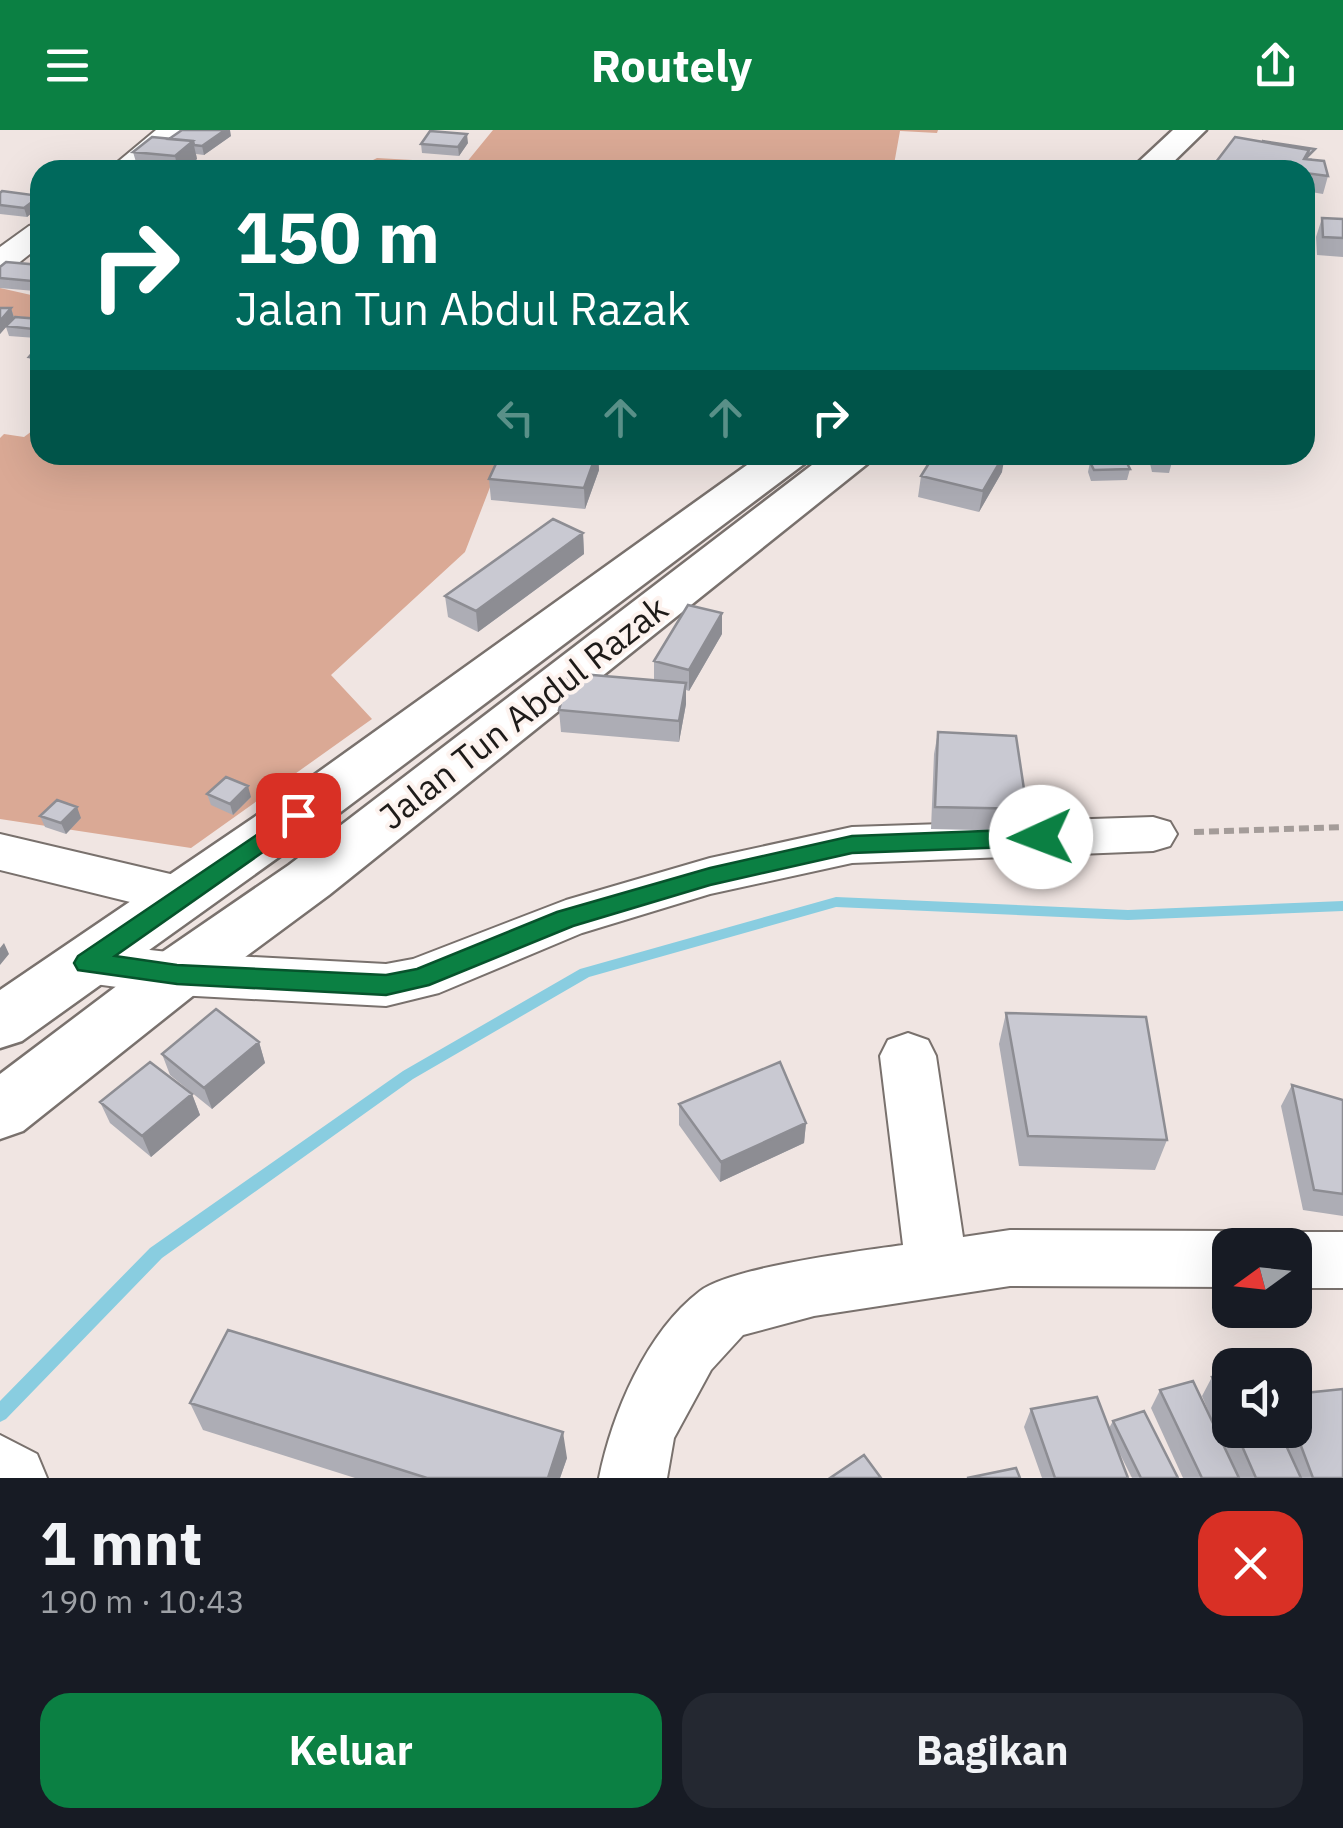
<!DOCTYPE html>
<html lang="id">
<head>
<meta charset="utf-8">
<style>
	:root { --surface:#171b24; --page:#242831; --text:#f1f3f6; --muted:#9ea1a6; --accent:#0b8043 }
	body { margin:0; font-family:"IBM Plex Sans",sans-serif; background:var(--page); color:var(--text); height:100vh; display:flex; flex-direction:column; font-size:38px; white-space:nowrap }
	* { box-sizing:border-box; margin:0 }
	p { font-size:32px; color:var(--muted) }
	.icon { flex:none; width:55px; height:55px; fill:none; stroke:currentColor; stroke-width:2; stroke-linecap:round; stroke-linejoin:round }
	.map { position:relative; height:1348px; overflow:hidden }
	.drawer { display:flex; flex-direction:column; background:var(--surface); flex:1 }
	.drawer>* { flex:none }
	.banner { position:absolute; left:30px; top:30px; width:1285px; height:305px; border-radius:30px; box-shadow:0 10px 40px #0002; background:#00695c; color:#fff; overflow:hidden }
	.needle { width:65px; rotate:255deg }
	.tools { position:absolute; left:1212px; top:1098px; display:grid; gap:20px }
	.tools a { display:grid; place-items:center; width:100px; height:100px; border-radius:20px; background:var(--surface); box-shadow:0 10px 40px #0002; font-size:50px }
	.pin { position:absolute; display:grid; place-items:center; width:85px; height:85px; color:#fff; margin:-42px; border-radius:20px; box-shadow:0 5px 15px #0006 }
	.me { position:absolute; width:110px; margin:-55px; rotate:268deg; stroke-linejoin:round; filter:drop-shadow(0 0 8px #0008) }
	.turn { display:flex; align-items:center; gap:35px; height:210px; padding:0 40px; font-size:45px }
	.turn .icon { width:130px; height:130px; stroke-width:2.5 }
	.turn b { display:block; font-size:70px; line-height:85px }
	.lanes { display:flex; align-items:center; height:95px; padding:0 40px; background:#0003; justify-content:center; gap:50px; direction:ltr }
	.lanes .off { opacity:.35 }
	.round { display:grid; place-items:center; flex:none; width:105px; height:105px; border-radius:30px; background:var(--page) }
	.summary { display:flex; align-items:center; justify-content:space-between; height:170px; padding:0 40px }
	h1 { font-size:60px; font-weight:700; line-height:75px }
	.cta { display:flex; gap:20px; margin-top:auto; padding:20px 40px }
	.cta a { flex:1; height:115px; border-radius:30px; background:var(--accent); color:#fff; font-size:40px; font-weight:700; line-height:115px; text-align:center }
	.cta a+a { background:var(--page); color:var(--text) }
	header { display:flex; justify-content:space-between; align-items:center; height:130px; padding:0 40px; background:var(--accent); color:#fff; font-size:45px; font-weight:700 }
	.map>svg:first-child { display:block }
</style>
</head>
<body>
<header><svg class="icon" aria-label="menu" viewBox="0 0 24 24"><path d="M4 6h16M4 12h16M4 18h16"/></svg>Routely<svg class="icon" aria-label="share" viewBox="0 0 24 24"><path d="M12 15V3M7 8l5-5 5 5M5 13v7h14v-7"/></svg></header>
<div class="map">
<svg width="1343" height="1348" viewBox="0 0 1343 1348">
	<rect width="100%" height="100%" fill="#f0e5e2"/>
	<path fill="#daa995" d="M493,0H938L937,3L900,1L893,40H353L377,28L466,33Z
		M0,158L40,167V199L37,188L0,185Z
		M40,295V325L502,326L465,422L331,545L372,589L191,718L0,689V308L4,304L24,307Z"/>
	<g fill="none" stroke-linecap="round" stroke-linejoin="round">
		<path fill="#89cde0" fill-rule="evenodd" d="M836,767L1128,780L1343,771V781L1128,790L836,777L589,847L413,949L162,1128L6,1289L0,1292V1271L150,1118L403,941L580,839Z"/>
		<defs>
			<path id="minor" d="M156,0H186L139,40H108Z
				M40,93V116L11,139L0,141V117L29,96Z
				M1153,687L1170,692L1177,704L1170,716L1153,721L852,733L710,764L582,803L439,863L386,876L177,865L87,853L68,847L61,833L68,819L87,813L177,823L386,834L413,829L566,770L710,728L852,697Z
				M0,704L183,747L201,753L208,766L201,779L183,785L0,740Z
				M908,903L928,910L936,926L963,1107L1010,1100L1230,1101L1252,1109L1254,1115H1230V1157L1010,1156L814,1186L743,1205L711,1240L674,1308L667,1348H599C612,1284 646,1202 700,1161C732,1137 860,1121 903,1115L880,926L888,910Z
				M1295,1102H1343V1158H1295V1115H1271L1273,1110Z
				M0,1305L37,1324L47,1348H0Z"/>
			<path id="major" d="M1173,0H1206L1165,40H1130Z
				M761,325H810L804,334L318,699L22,911L0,918V860L278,671Z
				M825,325H873L867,334L329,765L199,861L23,1001L0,1009V944L155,827L289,735Z"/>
		</defs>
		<use href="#minor" stroke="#79716d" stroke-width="4"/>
		<use href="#major" stroke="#79716d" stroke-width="5"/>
		<path stroke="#a49c99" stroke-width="6" stroke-dasharray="10 5" stroke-linecap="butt" d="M1194,702L1343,697"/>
		<use href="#minor" fill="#fff" fill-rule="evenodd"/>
		<use href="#major" fill="#fff" fill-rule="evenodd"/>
	</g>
	<path fill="#adadb5" d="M231,6L204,25L196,24L197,29L184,40H122L136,32L133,22L169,9Z
		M468,13L459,26L422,23L421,14Z
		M1312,28L1311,30L1328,46L1323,64L1305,61V40H1214L1216,32Z
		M0,63L40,66L27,87L0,84Z
		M1322,88L1343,89V127L1317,125L1316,107Z
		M1305,91L1312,105L1306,123H1305Z
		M40,135V156L35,161L0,158V137Z
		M0,178H11L14,187L40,189L36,208L9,206L6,197L0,204Z
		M40,214V237H33L29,227Z
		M500,325H598L599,340L585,379L491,370L489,349Z
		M1031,325H1065V328H1032Z
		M1148,325H1170L1172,332L1169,343L1152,342Z
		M1090,332L1130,339L1127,350L1091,351L1088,342Z
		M1002,342L979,382L918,367L921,346Z
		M583,403L584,424L478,502L448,487L445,466Z
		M722,504L689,561L686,560V574L679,612L561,602L559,580L654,550V531Z
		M938,602L1027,679L1022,701L931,699L934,624Z
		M207,664L251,667L233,685L211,675Z
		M40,686L81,688L66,704L45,697Z
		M1006,883L1167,1010L1155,1040L1019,1036L999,914Z
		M259,912L265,933L212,979L170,945L162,924Z
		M1292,955L1343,970V1086L1303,1080L1281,976Z
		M192,964L200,985L151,1027L110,993L100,972Z
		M679,974L806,993L804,1013L720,1052L679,995Z
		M1230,1244V1300H1295L1343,1348H1183L1151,1278L1160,1260L1217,1302L1202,1266L1212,1247Z
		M190,1273L567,1328L560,1348H355L203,1300Z
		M1031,1279L1109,1298L1113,1291L1178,1348H1132L1116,1316L1128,1348H1042L1024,1297Z"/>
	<path fill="#8d8d93" d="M225,0H230L231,6L204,25L202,16Z
		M467,4L468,13L459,26L458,17Z
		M193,11L197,29L184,40H178L175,26Z
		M40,66V77L27,87L24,78Z
		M40,143V156L35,161L32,151Z
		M11,178L14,188L0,204V191Z
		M40,191V205L36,208L33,199Z
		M596,325H598L599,340L585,379L584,358Z
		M1004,325H1005L1002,342L979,382L983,361Z
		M583,403L584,424L478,502L476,481Z
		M722,483V504L689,561V540Z
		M686,553V574L679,612V591Z
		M248,656L251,667L233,685L230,674Z
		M77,677L81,688L66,704L61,693Z
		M4,813L9,824L0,835V818Z
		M259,912L265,933L212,979L204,958Z
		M192,964L200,985L151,1027L142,1006Z
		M806,993L804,1013L720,1052L721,1032Z
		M563,1302L567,1328L560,1348H548Z"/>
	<path fill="#c9c9d2" stroke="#8d8d93" stroke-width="2.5" d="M182,0H225L202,16L194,15L193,11L169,9Z
		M430,1L467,4L458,17L421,14Z
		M152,7L193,11L175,26L133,22Z
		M1235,7L1309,20L1304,29L1324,31L1328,46L1305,43V40H1281L1216,32Z
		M1262,11L1315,19L1306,28L1309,20Z
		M133,32L164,35L158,40H122Z
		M2,61L40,66L24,78L0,75V63Z
		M1322,88L1343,89V108L1323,107Z
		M1305,91L1312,105L1305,104Z
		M6,132L40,135V143L32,151L0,148V137Z
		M0,178H11L0,191Z
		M15,187L40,189V191L33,199L6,196Z
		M40,214V228L29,227Z
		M500,325H596L584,358L489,349Z
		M934,325H1004L983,361L921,346Z
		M1153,325H1170L1172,332H1155Z
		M1126,331L1130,339L1094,340L1090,332Z
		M553,389L583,403L476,481L445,466Z
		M688,475L722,483L689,540L654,531Z
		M569,543L686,553L679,591L559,580Z
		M938,602L1016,606L1027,679L935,677Z
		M226,647L248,656L230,674L207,664Z
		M57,670L77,677L61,693L40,686Z
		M216,879L259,912L204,958L162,924Z
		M1006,883L1146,887L1167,1010L1028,1006Z
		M150,932L192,964L142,1006L100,972Z
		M780,932L806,993L721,1032L679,974Z
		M1292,955L1343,970V1064L1314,1060Z
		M228,1200L563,1302L548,1348H427L190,1273Z
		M1230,1244V1288L1212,1247Z
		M1193,1251L1239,1348H1202L1160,1260Z
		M1343,1259V1348H1313L1295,1300V1264Z
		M1097,1267L1128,1348H1055L1031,1279Z
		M1144,1281L1178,1348H1141L1113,1291Z
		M1235,1300H1279L1301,1348H1256Z
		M864,1325L881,1348H830Z
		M1016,1338L1020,1348H967Z"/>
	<path fill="#0b8043" stroke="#07532c" stroke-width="2.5" d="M298,677L307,679L310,685L307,691L115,826L177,835L386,845L417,839L557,782L710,738L852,706L1041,699L1053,707L1041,716L852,723L710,755L573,796L429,855L386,865L177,854L78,840L74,833L78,826Z"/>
	<g text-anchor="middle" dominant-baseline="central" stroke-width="8" stroke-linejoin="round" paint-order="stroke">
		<g font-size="35" fill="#1e1b19" stroke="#fdf3ef">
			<text transform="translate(523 582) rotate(-38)">Jalan Tun Abdul Razak</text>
		</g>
	</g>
</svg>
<div class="tools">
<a><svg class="needle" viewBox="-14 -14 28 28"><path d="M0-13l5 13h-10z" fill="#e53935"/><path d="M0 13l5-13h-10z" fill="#9ea1a6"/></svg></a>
<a><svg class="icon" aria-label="sound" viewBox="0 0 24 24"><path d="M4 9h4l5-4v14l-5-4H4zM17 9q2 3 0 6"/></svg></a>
</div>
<div class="pin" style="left:298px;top:685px;background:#d93025"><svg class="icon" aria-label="arrive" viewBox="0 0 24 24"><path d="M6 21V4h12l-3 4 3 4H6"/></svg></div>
<svg class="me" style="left:1041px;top:707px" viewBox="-20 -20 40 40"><circle r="19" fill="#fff"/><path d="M0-13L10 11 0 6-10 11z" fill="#0b8043"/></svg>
<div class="banner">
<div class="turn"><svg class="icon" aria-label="right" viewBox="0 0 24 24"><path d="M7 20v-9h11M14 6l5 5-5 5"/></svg><div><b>150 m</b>Jalan Tun Abdul Razak</div></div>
<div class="lanes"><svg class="icon off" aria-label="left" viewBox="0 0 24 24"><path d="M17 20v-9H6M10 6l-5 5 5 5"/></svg><svg class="icon off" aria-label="ahead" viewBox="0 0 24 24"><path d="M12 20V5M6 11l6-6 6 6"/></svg><svg class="icon off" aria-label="ahead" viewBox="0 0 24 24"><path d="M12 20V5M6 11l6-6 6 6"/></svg><svg class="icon" aria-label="right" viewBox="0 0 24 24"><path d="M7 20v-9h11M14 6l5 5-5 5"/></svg></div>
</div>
</div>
<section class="drawer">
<div class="summary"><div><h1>1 mnt</h1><p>190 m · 10:43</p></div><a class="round" style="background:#d93025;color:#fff"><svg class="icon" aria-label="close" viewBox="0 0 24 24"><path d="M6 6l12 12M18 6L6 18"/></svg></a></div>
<div class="cta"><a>Keluar</a><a>Bagikan</a></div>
</section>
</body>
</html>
